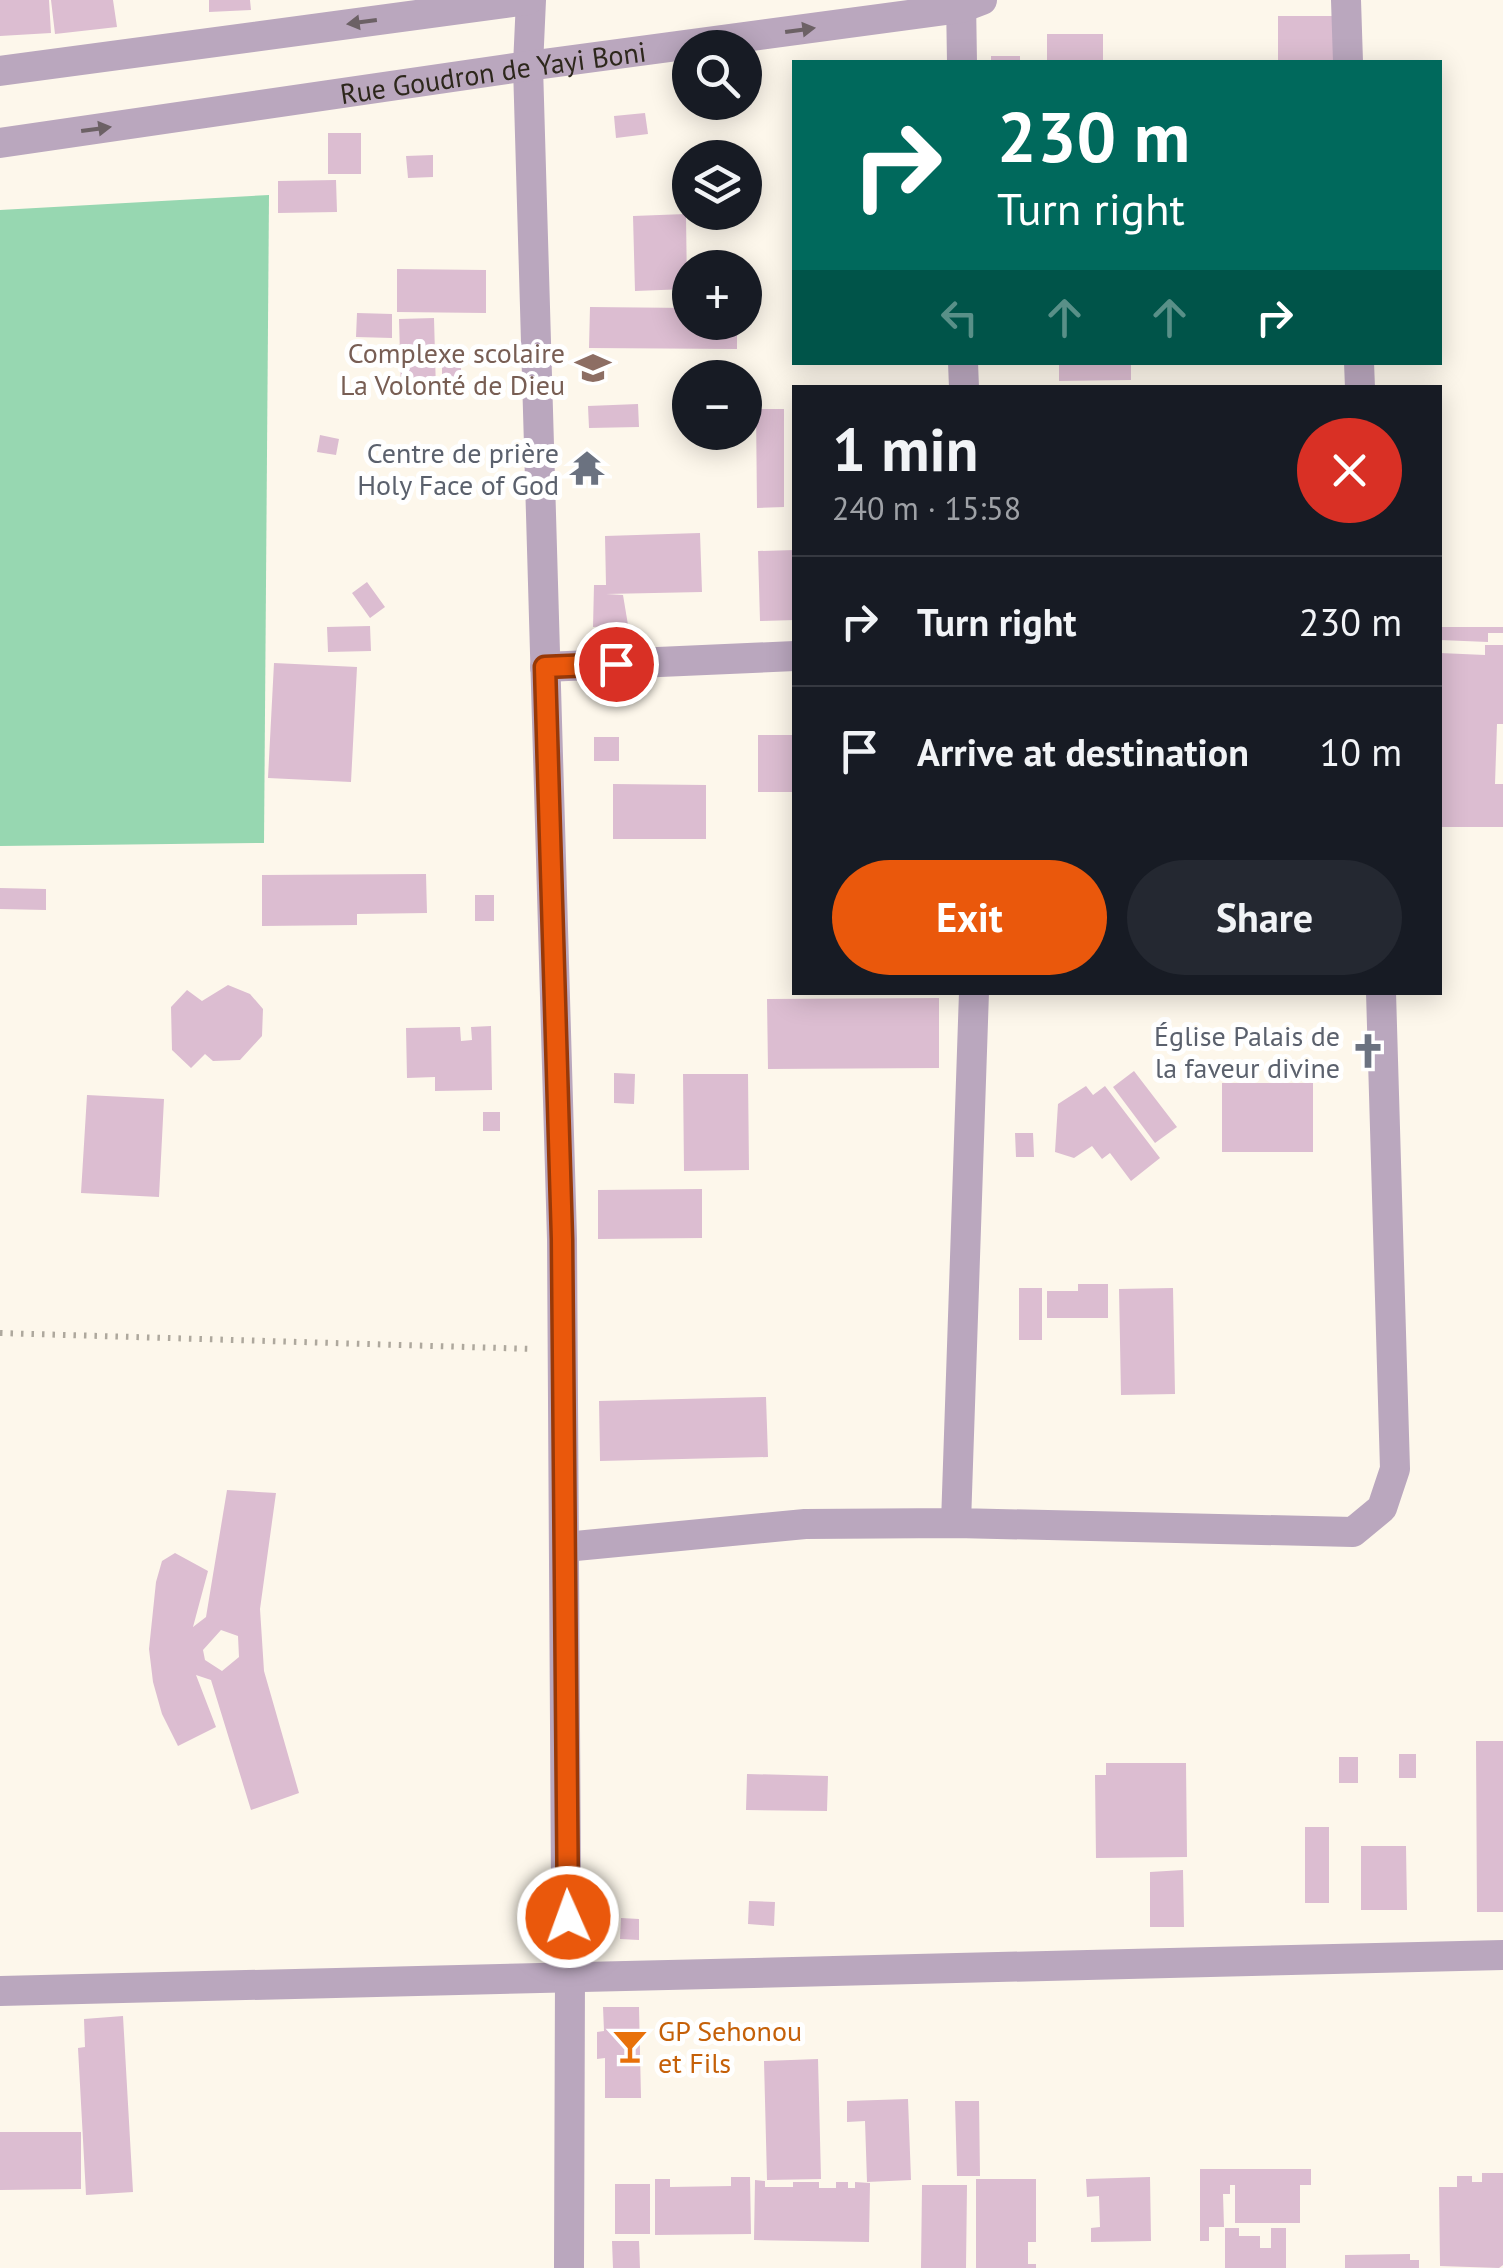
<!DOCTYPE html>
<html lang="en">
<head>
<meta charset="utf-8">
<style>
	:root { --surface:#171b24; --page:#242831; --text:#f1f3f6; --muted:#9ea1a6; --line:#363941; --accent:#ea580c }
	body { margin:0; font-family:"PT Sans",sans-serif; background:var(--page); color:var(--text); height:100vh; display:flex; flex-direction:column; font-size:38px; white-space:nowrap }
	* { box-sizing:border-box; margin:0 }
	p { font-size:32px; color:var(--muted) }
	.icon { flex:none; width:55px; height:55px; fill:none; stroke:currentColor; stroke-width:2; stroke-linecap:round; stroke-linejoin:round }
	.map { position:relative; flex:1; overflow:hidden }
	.details { position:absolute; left:792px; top:385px; width:650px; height:610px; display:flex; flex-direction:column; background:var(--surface); border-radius:0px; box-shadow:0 5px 25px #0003 }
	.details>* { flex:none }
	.guide { position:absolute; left:792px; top:60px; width:650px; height:305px; border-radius:0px; box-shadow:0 5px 25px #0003; background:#00695c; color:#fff; overflow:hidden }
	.tools { position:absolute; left:672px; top:30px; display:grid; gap:20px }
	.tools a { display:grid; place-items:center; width:90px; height:90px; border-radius:50%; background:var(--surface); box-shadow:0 5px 25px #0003; font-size:50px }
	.pin { position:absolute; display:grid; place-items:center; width:85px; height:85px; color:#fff; margin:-42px; border:5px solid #fff; border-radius:50%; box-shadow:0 2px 10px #0007 }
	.me { position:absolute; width:110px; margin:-55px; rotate:358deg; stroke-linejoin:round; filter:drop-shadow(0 0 8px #0008) }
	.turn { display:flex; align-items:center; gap:35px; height:210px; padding:0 40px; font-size:45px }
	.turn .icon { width:130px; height:130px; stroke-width:2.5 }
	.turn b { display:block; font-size:70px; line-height:85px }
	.lanes { display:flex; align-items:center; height:95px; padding:0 40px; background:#0003; justify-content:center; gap:50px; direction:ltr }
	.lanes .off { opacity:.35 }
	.round { display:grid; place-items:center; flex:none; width:105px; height:105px; border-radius:52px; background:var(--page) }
	.head { display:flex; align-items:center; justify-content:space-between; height:170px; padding:0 40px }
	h1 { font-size:60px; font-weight:800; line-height:75px }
	.primary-button { display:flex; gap:20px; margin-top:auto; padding:20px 40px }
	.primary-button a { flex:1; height:115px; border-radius:60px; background:var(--accent); color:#fff; font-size:40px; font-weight:800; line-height:115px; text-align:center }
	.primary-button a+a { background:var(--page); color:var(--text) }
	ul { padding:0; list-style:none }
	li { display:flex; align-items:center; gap:30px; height:130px; padding:0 40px; border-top:2px solid var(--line) }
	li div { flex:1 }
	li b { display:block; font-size:38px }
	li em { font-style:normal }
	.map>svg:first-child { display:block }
</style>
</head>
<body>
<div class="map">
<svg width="1503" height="2268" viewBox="0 0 1503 2268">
	<rect width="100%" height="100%" fill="#fdf7eb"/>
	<path fill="#97d7b1" d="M269,195L264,843L0,846V210Z"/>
	<path fill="#dcbdd1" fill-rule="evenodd" d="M0,0H49L51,33L0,36Z
		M51,0H113L117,27L55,34Z
		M209,0H250L251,10L209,12Z
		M1278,16H1338V62H1278Z
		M1047,34H1103V62H1047Z
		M991,56H1020V62H991Z
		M645,113L648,134L616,138L614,116Z
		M328,133H361V174H328Z
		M433,155V177L408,178L406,156Z
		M336,180L337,212L278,213V181Z
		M686,214L687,289L635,291L633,216Z
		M397,269L486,270V313L397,312Z
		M590,307L690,308V322H737V349L589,348Z
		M357,313L392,314V338L356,337Z
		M434,318L436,391H401L399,319Z
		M442,345H461V358H442Z
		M1059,362H1131V380L1059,381Z
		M442,363H461V383H442Z
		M638,404L639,427L589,428L588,406Z
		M756,409H784V507L757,508Z
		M320,435L339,439L336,455L317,452Z
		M700,533L702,592L606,594L623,595L628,625L593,627L594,585H606L605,536Z
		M795,550V620L760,621L758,551Z
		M367,582L385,607L370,618L352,593Z
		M370,626L371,651L328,652L327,627Z
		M1440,627H1503V633H1488V642L1440,640Z
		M1485,645H1503V724H1497L1495,784H1503V827H1440V653L1485,655Z
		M274,663L357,667L351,782L268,778Z
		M758,735H795V792H758Z
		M594,737H619V761H594Z
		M613,784L706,785V839H613Z
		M426,874L427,913L357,914V925L262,926V875Z
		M0,888L46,889V910L0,909Z
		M475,895H494V921H475Z
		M228,985L250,994L263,1009L262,1036L240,1060L213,1061L205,1054L191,1068L172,1050L171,1007L187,990L202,1001Z
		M939,998V1068L768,1069L767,999Z
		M491,1026L492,1090L435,1091V1077L407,1078L406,1028L460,1027L461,1041L472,1040L471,1027Z
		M1134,1071L1177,1127L1155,1143L1113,1087Z
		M614,1073L635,1074L634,1104L614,1103Z
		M683,1074H748L749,1170L684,1171Z
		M1222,1083H1313V1152H1222Z
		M1086,1086L1093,1095L1105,1086L1160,1158L1131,1181L1110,1153L1102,1159L1092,1146L1074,1158L1055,1152L1058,1104Z
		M87,1095L164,1099L159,1197L81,1193Z
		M483,1112H500V1131H483Z
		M1015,1133H1033L1034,1157H1016Z
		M702,1189V1238L598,1239V1190Z
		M1078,1284H1108V1318H1047V1291H1078Z
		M1019,1288H1042V1340H1019Z
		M1173,1288L1175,1394L1121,1395L1119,1289Z
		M766,1397L768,1457L600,1461L599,1401Z
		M227,1490L276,1493L260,1609L264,1671L299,1793L251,1810L211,1680L196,1675L216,1727L178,1746L162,1714L153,1682L149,1649L156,1582L162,1561L175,1553L208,1571L193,1627L206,1617ZM221,1630L238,1636L239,1657L222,1671L205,1660L203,1650Z
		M1476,1741H1503V1912H1477Z
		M1399,1754H1416V1778H1399Z
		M1339,1757H1358V1783H1339Z
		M1106,1763H1186L1187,1857L1096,1858L1095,1775H1106Z
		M747,1774L828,1776L827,1811L746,1810Z
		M1305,1827H1329V1903H1305Z
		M1361,1846H1406L1407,1910H1361Z
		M1183,1870L1184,1927H1150V1872Z
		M749,1901L775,1902L774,1926L748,1924Z
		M621,1918L639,1919V1940L620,1939Z
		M603,2007H639L641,2098H605V2058L597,2059V2032L604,2031Z
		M123,2016L133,2192L86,2195L78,2048L85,2047L84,2019Z
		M818,2059L821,2179L767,2180L764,2061Z
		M908,2099L911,2180L867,2182L865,2121L847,2122V2101Z
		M955,2101H979L980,2176H957Z
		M0,2132H81V2189L0,2190Z
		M1200,2169H1311V2185H1300V2223H1235V2185H1230V2194H1223L1224,2227H1209V2241H1200Z
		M1482,2173H1503V2265L1499,2268L1440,2266L1439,2187H1457V2176H1472V2182H1482Z
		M731,2177H750L751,2234L655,2235V2179H670V2187L731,2186Z
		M1150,2177L1151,2241L1091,2242V2228L1100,2227L1099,2196L1087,2197L1086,2179Z
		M976,2179H1036V2242H1028V2264H1036V2268H976Z
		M755,2180L765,2181V2187H793V2182H819V2188H836V2182H848V2188H855V2182L870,2183L869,2242L754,2240Z
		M615,2184H650V2234H615Z
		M922,2185H967L966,2268H921Z
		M1225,2228H1239V2236H1260V2248H1271V2228H1286V2268H1225Z
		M612,2241H639L640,2268H613Z
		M1410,2254V2260H1419V2268H1345V2255Z"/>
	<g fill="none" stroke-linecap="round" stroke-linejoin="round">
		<path stroke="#aea89d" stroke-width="6" stroke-dasharray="2.5 8" stroke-linecap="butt" d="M0,1333L534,1349"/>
		<path stroke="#baa7be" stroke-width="30" d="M961,0L962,62
			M1346,0L1348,62
			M963,362L964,388
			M1359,362L1360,388
			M545,667L795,656
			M956,1523L974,992
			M565,1547L805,1524L956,1523L1353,1532L1382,1508L1395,1469L1381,992
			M0,1991L1503,1955"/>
		<g stroke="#baa7be" stroke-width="30">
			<path d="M531,0L528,66L562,1239L566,1887L570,1976L569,2268"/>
			<path d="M0,71L528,0"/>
			<path id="s1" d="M0,143L528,66L961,8L982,0"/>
		</g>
	</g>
	<defs><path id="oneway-solid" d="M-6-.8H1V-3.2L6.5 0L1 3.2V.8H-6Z" transform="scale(2.5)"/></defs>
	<g fill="#6c6165">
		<use href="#oneway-solid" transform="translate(362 22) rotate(172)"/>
		<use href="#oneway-solid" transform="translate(800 30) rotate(-8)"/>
		<use href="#oneway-solid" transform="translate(96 129) rotate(-8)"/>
	</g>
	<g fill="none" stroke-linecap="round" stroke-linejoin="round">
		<defs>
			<path id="route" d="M568,1917L562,1239L545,667L616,664"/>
		</defs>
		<use href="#route" stroke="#983908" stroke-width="25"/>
		<use href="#route" stroke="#ea580c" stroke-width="18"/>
	</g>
	<defs>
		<symbol id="school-bare" viewBox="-9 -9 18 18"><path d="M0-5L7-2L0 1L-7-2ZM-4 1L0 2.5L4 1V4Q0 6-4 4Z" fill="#8d6e63" stroke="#fff" stroke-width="2.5" paint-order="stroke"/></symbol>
		<symbol id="temple-bare" viewBox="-9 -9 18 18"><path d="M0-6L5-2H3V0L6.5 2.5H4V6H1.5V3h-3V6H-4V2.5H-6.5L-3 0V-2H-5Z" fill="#6b7280" stroke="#fff" stroke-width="2.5" paint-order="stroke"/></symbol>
		<symbol id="church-bare" viewBox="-9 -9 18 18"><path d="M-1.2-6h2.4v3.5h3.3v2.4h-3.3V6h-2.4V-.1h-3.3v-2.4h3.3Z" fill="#6b7280" stroke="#fff" stroke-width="2.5" paint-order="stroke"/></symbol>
		<symbol id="bar-bare" viewBox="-9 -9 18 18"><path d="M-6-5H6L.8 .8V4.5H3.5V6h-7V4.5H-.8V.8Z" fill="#e8710a" stroke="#fff" stroke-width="2.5" paint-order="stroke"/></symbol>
	</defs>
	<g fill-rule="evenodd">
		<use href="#school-bare" x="568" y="343" width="50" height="50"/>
		<use href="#temple-bare" x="562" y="443" width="50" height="50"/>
		<use href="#church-bare" x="1343" y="1026" width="50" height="50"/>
		<use href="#bar-bare" x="605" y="2021" width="50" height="50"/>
	</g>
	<g text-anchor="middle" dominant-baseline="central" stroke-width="10" stroke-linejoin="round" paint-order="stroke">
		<g font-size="28" fill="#2d271c" stroke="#fff">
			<text stroke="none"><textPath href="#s1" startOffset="498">Rue Goudron de Yayi Boni</textPath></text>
		</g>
		<g font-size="28" fill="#785e54" stroke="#fff" text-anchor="end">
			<text x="565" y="352">Complexe scolaire<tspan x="565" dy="32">La Volonté de Dieu</tspan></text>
		</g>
		<g font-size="28" fill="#5b616d" stroke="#fff" text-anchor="end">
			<text x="559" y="452">Centre de prière<tspan x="559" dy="32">Holy Face of God</tspan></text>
			<text x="1340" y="1035">Église Palais de<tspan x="1340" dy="32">la faveur divine</tspan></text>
		</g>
		<g font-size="28" fill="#c56008" stroke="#fff" text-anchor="start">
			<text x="658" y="2030">GP Sehonou<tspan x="658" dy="32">et Fils</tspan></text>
		</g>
	</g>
</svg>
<div class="tools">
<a><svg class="icon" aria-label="search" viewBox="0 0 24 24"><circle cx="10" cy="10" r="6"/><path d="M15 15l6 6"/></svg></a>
<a><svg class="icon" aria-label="layers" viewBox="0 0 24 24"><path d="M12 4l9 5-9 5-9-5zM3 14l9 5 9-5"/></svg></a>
<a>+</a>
<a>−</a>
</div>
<div class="pin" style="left:616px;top:664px;background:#d93025"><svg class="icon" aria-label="arrive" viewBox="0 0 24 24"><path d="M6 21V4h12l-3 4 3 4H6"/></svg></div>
<svg class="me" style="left:568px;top:1917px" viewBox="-20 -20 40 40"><circle r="17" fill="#ea580c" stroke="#fff" stroke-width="3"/><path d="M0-11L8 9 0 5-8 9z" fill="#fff"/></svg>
<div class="guide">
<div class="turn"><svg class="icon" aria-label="right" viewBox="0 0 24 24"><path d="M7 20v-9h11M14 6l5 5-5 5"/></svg><div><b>230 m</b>Turn right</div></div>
<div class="lanes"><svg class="icon off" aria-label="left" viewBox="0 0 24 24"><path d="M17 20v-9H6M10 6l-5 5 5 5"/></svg><svg class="icon off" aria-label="ahead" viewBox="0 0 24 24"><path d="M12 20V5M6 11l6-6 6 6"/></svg><svg class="icon off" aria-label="ahead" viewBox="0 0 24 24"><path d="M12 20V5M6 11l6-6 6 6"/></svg><svg class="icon" aria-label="right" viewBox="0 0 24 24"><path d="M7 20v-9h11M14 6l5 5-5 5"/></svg></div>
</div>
<section class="details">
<div class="head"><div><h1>1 min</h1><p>240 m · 15:58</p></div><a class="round" style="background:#d93025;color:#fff"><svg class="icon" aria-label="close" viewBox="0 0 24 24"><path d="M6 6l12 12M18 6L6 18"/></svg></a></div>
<ul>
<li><svg class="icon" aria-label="right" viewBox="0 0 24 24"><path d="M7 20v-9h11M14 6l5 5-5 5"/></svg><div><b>Turn right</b></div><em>230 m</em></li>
<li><svg class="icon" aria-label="arrive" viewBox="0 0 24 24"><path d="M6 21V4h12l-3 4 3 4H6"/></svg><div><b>Arrive at destination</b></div><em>10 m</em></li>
</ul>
<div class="primary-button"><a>Exit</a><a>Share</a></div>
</section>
</div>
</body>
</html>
